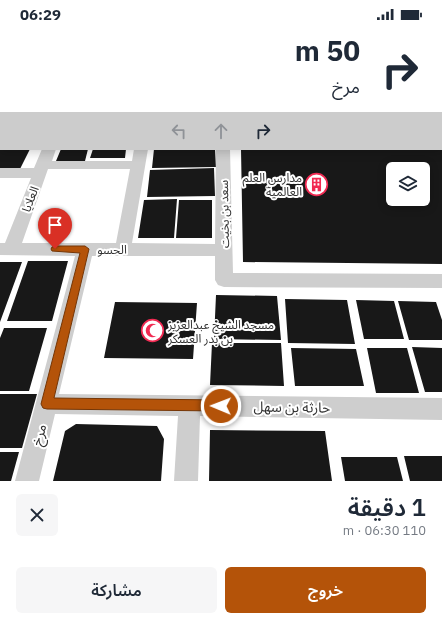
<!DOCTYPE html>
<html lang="ar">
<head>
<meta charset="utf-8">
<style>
	:root { --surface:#fff; --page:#f6f6f7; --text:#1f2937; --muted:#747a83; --accent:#b45309 }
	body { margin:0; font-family:"IBM Plex Sans","Noto Sans Arabic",sans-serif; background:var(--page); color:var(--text); direction:rtl; height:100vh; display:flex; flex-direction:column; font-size:15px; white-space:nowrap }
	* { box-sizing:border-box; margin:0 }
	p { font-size:13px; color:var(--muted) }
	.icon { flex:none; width:22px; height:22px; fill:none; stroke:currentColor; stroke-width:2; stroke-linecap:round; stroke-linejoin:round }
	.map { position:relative; height:453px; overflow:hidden; direction:ltr }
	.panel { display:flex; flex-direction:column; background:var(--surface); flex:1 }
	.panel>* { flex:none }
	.guide { position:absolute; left:0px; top:0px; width:442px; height:122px; box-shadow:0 2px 10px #0003; direction:rtl; background:#fff; color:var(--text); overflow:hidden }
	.tools { position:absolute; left:386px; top:134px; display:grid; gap:8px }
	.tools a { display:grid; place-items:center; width:44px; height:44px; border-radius:6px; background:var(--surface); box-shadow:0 2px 10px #0003; font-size:20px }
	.pin { position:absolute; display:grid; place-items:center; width:34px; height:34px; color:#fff; margin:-41px -17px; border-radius:50% 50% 50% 0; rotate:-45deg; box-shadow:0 0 4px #0007 }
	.pin .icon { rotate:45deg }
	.me { position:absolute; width:44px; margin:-22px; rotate:271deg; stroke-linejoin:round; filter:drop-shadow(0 0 3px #0008) }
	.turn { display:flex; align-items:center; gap:14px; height:84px; padding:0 16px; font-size:18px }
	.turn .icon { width:52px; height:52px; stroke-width:2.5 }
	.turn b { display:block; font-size:28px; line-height:34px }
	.lanes { display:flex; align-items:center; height:38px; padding:0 16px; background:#0003; justify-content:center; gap:20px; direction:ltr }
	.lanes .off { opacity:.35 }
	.round { display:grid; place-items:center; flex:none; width:42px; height:42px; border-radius:6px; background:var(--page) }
	.head { display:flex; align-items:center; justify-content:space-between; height:68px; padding:0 16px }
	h1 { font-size:24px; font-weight:600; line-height:30px }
	.action { display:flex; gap:8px; margin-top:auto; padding:8px 16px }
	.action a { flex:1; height:46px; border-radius:6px; background:var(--accent); color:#fff; font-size:16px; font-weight:600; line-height:46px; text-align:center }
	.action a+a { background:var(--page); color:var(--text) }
	.status { display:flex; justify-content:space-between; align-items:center; height:28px; padding:0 20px; background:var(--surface); direction:ltr }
	.status svg { height:11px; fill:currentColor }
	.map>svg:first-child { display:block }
</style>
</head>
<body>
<div class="status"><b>06:29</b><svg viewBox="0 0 49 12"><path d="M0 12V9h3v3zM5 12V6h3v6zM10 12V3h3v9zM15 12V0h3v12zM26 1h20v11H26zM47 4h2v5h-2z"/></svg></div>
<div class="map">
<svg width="442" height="453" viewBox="0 0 442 453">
	<rect width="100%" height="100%" fill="#fff"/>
	<path fill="#181818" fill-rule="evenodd" d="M0,121H30L20,141H0Z
		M61,121H88L85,133H56Z
		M93,121H126L125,130H90Z
		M154,121H215L216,139L152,140Z
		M241,121H442V236L243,234ZM393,141H423V171H393Z
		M214,140L215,168L147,169L150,142Z
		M177,171L174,210H138L144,172Z
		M179,172H212V210H176Z
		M28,233H68L52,293H7Z
		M0,234H22L0,294Z
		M216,267L277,268L281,312L214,311Z
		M285,271L347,272L355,316L288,315Z
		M356,272L394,273L404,311H364Z
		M398,273L436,274L442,292V312H409Z
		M115,274L197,275L193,331L104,330Z
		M4,300H47L29,363H0V310Z
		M212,315H281L284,358L210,357Z
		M412,319L442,320V364H425Z
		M291,320L356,321L364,358H295Z
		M367,320H407L419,365H376Z
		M0,366H37L22,420H0Z
		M76,396L157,398L164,411L161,453H53L65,403Z
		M210,402L325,403L332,453H209Z
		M0,424H19L11,453H0Z
		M404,428H442V453H410Z
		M341,429H397L403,453H345Z"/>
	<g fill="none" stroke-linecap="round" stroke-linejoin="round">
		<path fill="#cecece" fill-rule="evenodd" d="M0,59H1V67H0Z
			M441,60H442V68H441Z
			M42,121H56L52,133H132L134,121H148L132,215L215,216L216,121H230L233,245L442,246V260L224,259L218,257L215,252V228H92L59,366L442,370V392L200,388L198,453H174L178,388L55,386L39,453H15L75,228L0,227V215H5L31,150H0V140H34ZM48,141H130L116,215H22Z"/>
		<path fill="#bbb" fill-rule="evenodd" d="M0,0H7V1H1L0,5Z
			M214,0H226V1H214Z
			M436,0H442V7L441,1Z"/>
	</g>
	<path fill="#b45309" stroke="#753606" d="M55,218H85L89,221L54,370L221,372L225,374L227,378L225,382L221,383L47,381L43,380L41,376L80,225L52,223L51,221L52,219Z"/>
	<defs>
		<symbol id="building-ring" viewBox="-11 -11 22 22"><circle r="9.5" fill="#fff" stroke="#f12a52" stroke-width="1.5"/><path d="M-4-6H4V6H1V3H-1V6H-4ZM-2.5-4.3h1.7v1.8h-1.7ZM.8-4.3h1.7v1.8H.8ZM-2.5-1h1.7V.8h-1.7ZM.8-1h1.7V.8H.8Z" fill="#f12a52"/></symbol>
		<symbol id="mosque-ring" viewBox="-11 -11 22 22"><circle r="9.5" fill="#fff" stroke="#f12a52" stroke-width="1.5"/><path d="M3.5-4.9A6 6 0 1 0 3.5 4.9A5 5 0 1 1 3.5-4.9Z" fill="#f12a52"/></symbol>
	</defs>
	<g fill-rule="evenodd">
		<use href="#building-ring" x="304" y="144" width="25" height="25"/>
		<use href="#mosque-ring" x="140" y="290" width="25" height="25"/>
	</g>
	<g text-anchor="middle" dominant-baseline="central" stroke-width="4" stroke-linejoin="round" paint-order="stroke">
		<g font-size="12" fill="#313131" stroke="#fff" text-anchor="end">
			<text x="302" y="149">مدارس العلم<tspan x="302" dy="14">العالمية</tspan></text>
			<text x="168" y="296" text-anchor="start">مسجد الشيخ عبدالعزيز<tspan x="168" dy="14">بن بدر العسكر</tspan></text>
		</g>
		<g font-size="12" fill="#313131" stroke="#fff">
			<text transform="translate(30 171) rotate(-69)">العلايا</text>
			<text transform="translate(224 186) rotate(-91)">سعد بن بخيت</text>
			<text x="112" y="221">الحسو</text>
		</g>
		<g font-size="14" fill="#313131" stroke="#fff">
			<text transform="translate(292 379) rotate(1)">حارثة بن سهل</text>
			<text transform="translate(39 407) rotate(-76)">مرخ</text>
		</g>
	</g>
</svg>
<div class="tools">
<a><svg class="icon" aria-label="layers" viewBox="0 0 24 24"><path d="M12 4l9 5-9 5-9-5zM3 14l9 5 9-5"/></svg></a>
</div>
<div class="pin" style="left:55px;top:221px;background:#d93025"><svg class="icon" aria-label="arrive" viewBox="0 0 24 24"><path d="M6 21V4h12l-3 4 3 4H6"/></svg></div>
<svg class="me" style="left:221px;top:378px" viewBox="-20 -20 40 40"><circle r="17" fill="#b45309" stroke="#fff" stroke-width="3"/><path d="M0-11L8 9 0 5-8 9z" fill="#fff"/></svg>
<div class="guide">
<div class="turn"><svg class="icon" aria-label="right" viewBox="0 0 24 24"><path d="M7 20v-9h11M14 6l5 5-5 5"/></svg><div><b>50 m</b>مرخ</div></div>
<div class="lanes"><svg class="icon off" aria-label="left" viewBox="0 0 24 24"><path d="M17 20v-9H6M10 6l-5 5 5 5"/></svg><svg class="icon off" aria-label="ahead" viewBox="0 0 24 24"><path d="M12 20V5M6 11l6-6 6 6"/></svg><svg class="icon" aria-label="right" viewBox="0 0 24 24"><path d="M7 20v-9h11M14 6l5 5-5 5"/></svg></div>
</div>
</div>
<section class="panel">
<div class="head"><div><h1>1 دقيقة</h1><p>110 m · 06:30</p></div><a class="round"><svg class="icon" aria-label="close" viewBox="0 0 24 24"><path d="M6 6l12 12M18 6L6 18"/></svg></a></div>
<div class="action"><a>خروج</a><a>مشاركة</a></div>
</section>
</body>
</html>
